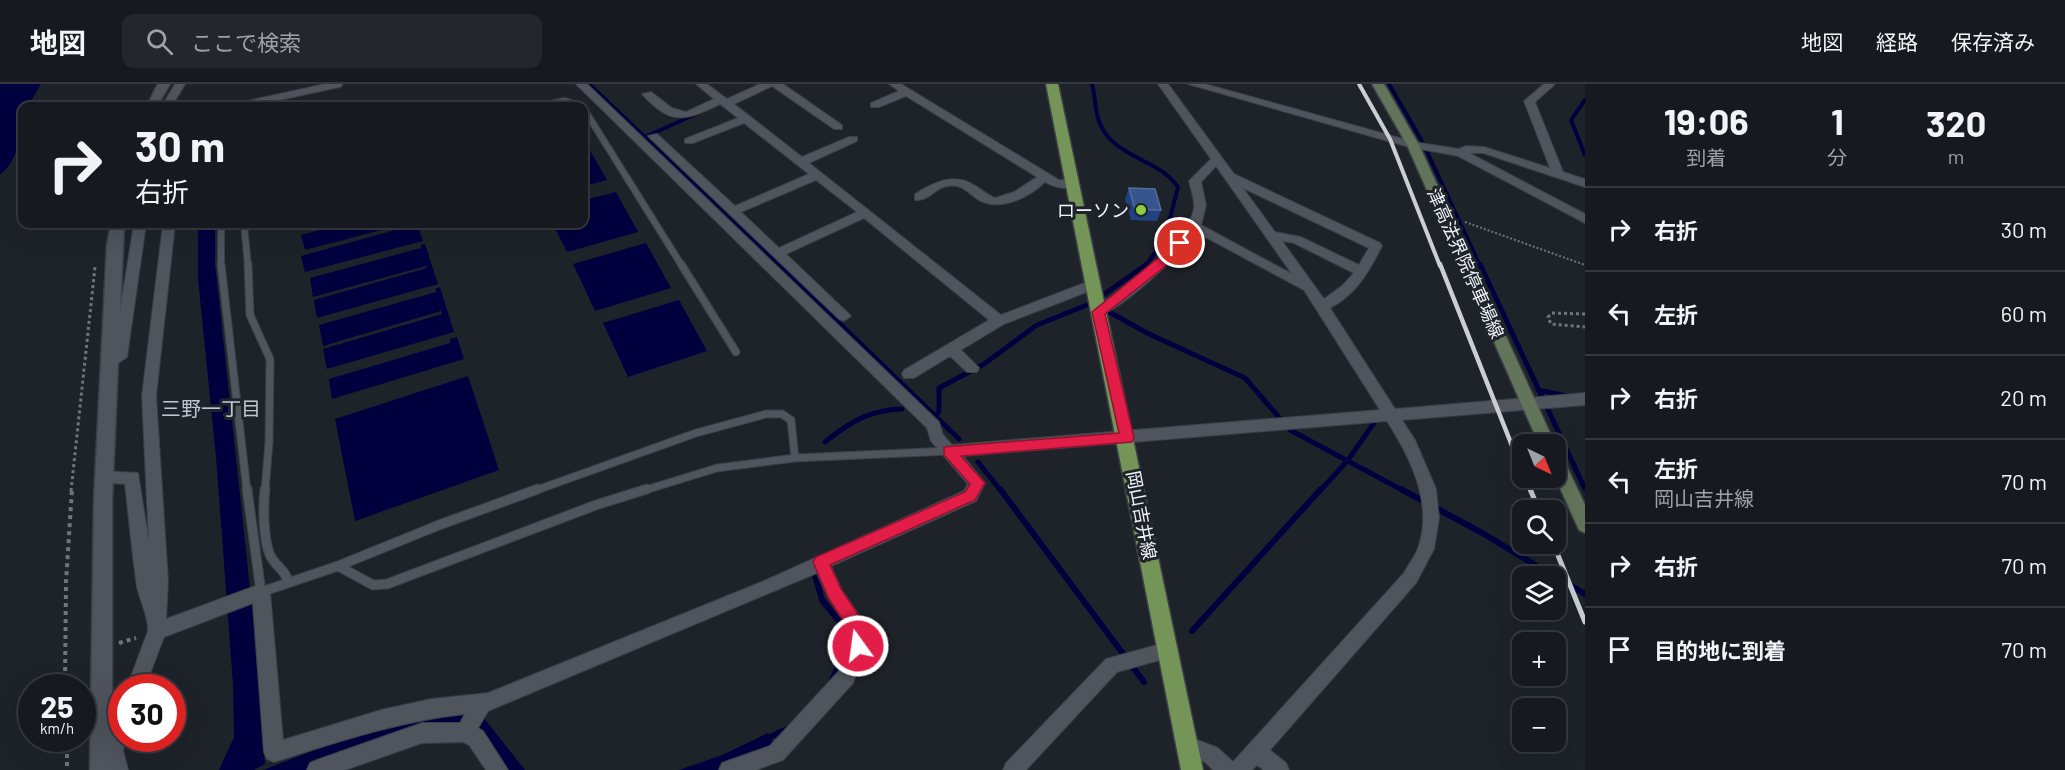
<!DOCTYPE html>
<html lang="ja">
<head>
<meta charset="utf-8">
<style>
	:root { --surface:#161a20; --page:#23272d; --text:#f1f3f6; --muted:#9ea1a5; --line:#35383e }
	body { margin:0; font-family:Barlow,"Noto Sans JP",sans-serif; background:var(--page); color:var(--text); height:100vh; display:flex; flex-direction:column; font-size:22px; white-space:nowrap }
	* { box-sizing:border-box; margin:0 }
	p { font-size:20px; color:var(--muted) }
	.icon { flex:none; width:33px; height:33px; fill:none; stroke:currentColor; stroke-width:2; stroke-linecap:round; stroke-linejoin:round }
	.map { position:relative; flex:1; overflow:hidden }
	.sheet { display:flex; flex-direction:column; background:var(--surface); width:480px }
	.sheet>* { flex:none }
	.top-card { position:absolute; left:18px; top:18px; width:570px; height:126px; border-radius:12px; box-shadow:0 6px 24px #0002,0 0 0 2px var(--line); background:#161a20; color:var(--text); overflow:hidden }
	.needle { width:39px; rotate:137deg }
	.fabs { position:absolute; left:1512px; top:350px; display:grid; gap:12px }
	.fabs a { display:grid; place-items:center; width:54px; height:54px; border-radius:12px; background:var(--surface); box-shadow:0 6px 24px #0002,0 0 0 2px var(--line); font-size:30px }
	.speed { position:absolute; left:18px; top:590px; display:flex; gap:12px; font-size:30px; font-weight:700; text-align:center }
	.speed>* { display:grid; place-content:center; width:78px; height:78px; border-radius:50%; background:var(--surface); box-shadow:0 6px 24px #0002,0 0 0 2px var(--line); line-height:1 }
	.speed small { font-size:15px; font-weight:400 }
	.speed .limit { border:9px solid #d22; background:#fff; color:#111 }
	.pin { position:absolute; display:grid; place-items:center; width:51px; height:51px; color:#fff; margin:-26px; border:3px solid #fff; border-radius:50%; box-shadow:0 2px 6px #0007 }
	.me { position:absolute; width:66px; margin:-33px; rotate:346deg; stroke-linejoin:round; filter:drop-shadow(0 0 4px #0008) }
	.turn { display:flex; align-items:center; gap:21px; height:126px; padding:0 18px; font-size:27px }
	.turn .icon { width:78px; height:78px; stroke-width:2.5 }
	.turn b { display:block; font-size:42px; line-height:51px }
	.eta { display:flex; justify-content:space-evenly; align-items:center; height:102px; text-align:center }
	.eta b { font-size:36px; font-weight:700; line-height:42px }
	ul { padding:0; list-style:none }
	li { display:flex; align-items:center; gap:18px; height:84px; padding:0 18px; border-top:2px solid var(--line) }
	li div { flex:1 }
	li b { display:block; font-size:22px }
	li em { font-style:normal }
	header { display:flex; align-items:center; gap:36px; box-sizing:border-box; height:84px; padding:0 30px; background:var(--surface); border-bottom:2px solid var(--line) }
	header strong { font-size:28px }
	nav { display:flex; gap:33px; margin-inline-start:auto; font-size:21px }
	.search { width:420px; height:54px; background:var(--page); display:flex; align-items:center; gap:15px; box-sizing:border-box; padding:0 21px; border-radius:12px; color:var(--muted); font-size:22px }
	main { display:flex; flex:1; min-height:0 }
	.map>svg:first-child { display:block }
</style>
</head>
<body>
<header>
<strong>地図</strong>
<div class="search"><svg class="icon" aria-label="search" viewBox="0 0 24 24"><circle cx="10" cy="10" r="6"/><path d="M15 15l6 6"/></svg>ここで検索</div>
<nav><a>地図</a><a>経路</a><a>保存済み</a></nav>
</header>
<main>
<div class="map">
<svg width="1585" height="686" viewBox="0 0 1585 686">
	<rect width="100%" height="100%" fill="#1e232a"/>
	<path fill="#00003f" d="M0,0H41L28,22H22C22,47 20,75 0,91Z
		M584,58H585L607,96L584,102Z
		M616,108L638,148L567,168L553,140H584V116Z
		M198,140H215V179L252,523L265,680L254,686H219L234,653L233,600L216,373L198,195Z
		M343,140H404L305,166L301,151Z
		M417,140L423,157L305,188L301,172Z
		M646,159L671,204L595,227L573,180Z
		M425,160L438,200L317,234L314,216L427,184L426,182L313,213L310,194L421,164V161Z
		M440,203L454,248L327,285L323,265L442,230L441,227L323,262L319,241L436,208L435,205Z
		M679,216L707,267L628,293L603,239Z
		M457,253L464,275L332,315L329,295L450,259V255Z
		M468,292L499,386L355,437L335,335Z
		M456,629L483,633L525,686H504L461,643L308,686H263L364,647Z
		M768,649L775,662L720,686H679L722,671Z"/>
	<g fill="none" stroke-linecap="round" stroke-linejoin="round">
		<path stroke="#00003f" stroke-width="4" d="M589,0L780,182
			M1092,0C1096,14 1094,29 1101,42C1116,74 1159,75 1178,103L1164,157L1145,182
			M1389,0L1423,59L1480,182
			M1585,16L1571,36L1585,71
			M645,53L698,29"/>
		<path stroke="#00003f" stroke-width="5" d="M778,180L959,355
			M1480,180L1585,405
			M1102,224L1147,249L1245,294L1290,346L1404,407
			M1538,306L1566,312
			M936,332L939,327V304L984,280L1037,241L1092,219L1147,180
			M825,358C850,338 869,326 902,325
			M978,378L1001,407
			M1320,407L1348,376L1374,339"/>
		<path stroke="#00003f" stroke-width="6" d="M1000,405L1144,598
			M1401,405L1484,450L1553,492
			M815,491L822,516L847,547V564L832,596
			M1556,493L1585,510
			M1192,547L1321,405
			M766,655L787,645"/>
		<defs>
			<path id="service-far2" d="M238,22L339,0
				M540,22L565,17L580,22
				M584,25L682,182
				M221,140V182
				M244,140L248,182"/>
			<path id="service-far1" d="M221,180L247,407
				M248,180L250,231L270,275L269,358L265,407
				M681,180L736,268
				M534,407L696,349L766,330H782L791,336L795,374
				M642,407L717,384L795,374L949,367"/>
			<path id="service" d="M247,405L261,508L338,482L373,501L387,500L596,421L647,405
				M265,405C263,422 263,455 270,471C275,482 286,486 288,498
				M338,482L439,441L538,405"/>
			<path id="minor" d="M175,0H185L172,22H162Z
				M576,0H587L939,338L943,351L952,361L1380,326L1304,206L1196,148C1185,166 1112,237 1093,231L1091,228L1093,225C1126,201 1186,167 1194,124C1195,116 1191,106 1189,97L1211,75L1158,0H1168L1234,90L1380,159L1382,162C1369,187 1357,210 1330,224L1395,325L1585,309V321L1402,336L1415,356L1436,405L1439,434L1434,465L1416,499L1270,666L1286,679L1289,686H1264L1257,681L1252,686H1213L1205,678L1180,669L1177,662L1180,655L1187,652L1218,664L1233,678L1404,489C1408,481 1415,473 1418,464C1434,420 1410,373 1387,337L963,372L985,399L976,417L831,482L841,505L868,544L867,562L853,599L783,676L756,686H719L722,679L770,662L839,587L849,562L850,546L829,515L817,489L488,627L478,644L483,647L508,686H486L469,661L463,658L422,659L345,686H307L310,679L317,676L422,639H460L465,630C399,637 337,658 274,678L267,675L264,668L253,519L164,553L145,603H127L148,547C149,534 140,517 137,503C132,469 129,434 125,400L98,398L96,393L98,388L104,387L138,389L149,459L142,312L163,140H175L156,312L168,497L166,535L261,500L267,503L270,508L283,656L381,626L431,615L488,609L764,497L964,407L968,400L931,357L927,344ZM1216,82L1292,190L1201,141L1206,121L1201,98ZM1243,104L1369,164L1359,181L1301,153L1275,148ZM1282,157L1294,159L1354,189L1343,201L1324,215Z
				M696,0H707L727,15L760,0H783L842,41V45H834L772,2L734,20L802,73L849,53H857V57L809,79L1001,231L1087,198L1092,197L1099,201L1097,204L1004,240L961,266L979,284L977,288H967L950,272L914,294H904L902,290L904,286L989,236L864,134L786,170L851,232L844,237L839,235L648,52L657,50L735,122L809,90L744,39L693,59H685V55L738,34L720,20C685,37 671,42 642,10L651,8L672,24L686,28L714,15ZM816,96L857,128L779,164L741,128Z
				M889,0H901L1059,96H1072L1078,100C1069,107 1055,104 1045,98C1029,113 1003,127 981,117C970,112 963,99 948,102C936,103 928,118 915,116V110C933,99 953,88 974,101C981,105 987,111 995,114L1014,108L1037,93L906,12L879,23H871V19L899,7Z
				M1188,0H1205L1414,58L1459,65L1466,62L1484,63L1550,84L1524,17L1544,0H1555L1535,18L1563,88L1585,95V103L1483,69H1469L1585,130V139L1458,72L1409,63Z
				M134,140H146L127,273L108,286L101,281L113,270Z
				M1168,558L1174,560L1177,566L1174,572L1117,588L1026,686H1003L1006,679L1106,575Z
				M122,634V654H127L123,666L128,686H108L103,666L115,636Z"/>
			<path id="tertiary" d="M158,0H170L157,22H147Z
				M111,140H124L112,416V686H90L94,416L107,161Z"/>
			<path id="secondary" d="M1372,0H1384L1419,61L1555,360H1539L1407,61Z
				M1556,370L1562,372L1585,421V449L1579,446L1555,393Z"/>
			<path id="primary" d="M1046,0H1058L1203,686H1181Z"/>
		</defs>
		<use href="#service-far2" stroke="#3b3f46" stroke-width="8"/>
		<use href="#service-far1" stroke="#3b3f46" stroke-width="9"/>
		<use href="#service" stroke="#3b3f46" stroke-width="11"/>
		<use href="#minor" stroke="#3b3f46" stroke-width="2"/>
		<use href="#tertiary" stroke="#3b3f46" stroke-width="3"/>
		<use href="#secondary" stroke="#3b3f46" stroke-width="3"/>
		<use href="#primary" stroke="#3b3f46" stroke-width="3"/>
		<path stroke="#71757b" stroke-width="2" stroke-dasharray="2 2" stroke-linecap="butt" d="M1465,138L1585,181"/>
		<path stroke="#71757b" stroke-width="3" stroke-dasharray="3 3" stroke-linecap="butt" d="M1585,230L1552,229L1548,233L1551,240L1585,243
			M71,407L95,183"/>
		<path stroke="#71757b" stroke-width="4" stroke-dasharray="4 4" stroke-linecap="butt" d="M119,559L136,554
			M65,603L66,498L72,405
			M67,654V686"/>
		<use href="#service-far2" stroke="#4f545d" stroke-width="6"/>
		<use href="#service-far1" stroke="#4f545d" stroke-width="7"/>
		<use href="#service" stroke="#4f545d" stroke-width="9"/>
		<use href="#minor" fill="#4f545d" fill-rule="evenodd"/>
		<use href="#tertiary" fill="#4f545d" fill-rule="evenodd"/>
		<use href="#secondary" fill="#62745a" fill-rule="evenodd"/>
		<use href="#primary" fill="#749557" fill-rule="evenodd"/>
		<path stroke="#cbcfd5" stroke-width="4" d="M1359,0L1390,55L1440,182"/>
		<path stroke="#cbcfd5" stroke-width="4.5" d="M1440,180L1522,387
			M1525,393L1531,407"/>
		<path stroke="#cbcfd5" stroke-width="5" d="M1530,405L1539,426
			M1553,459L1585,538"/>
	</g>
	<path fill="#204280" d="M1129,104L1161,126L1157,137L1131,136L1125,115Z"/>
	<path fill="#36558d" stroke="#536e9e" stroke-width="1.5" d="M1129,104L1155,105L1161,126L1135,125Z"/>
	<path fill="#e11d48" stroke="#92132f" stroke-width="1.5" d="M1180,156L1186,159L1172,177L1105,230L1134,354L1132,358L961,372L985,399L975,416L830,481L841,505L867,544L864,567L858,569L853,567L850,546L829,515L813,478L816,473L965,408L970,400L944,371V363L1119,349L1092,228Z"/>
	<circle fill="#90cd41" stroke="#1e232a" stroke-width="2" cx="1141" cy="126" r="6"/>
	<g text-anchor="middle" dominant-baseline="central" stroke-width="6" stroke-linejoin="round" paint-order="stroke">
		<g font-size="18" fill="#f0f3f9" stroke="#1e232a" text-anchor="end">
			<text x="1129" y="126">ローソン</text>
		</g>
		<g font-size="18" fill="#f0f3f9" stroke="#1e232a">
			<text transform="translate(1466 179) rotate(66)">津高法界院停車場線</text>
			<text transform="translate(1142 431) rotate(79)">岡山吉井線</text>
		</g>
		<g font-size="20" fill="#c1c7d2" stroke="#1e232a">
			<text x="211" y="324">三野一丁目</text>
		</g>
	</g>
</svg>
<div class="fabs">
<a><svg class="needle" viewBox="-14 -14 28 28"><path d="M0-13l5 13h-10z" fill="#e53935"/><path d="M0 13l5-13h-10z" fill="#9ea1a5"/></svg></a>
<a><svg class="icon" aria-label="search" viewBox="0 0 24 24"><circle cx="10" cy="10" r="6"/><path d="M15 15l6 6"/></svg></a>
<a><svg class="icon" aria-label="layers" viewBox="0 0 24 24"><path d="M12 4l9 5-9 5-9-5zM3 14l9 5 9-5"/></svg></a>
<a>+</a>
<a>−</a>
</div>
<div class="speed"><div>25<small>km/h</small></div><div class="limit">30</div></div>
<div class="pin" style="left:1180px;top:159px;background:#d93025"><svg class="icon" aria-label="arrive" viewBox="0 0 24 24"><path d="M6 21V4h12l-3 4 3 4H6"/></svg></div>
<svg class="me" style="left:858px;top:562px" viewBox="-20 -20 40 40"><circle r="17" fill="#e11d48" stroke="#fff" stroke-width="3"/><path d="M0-11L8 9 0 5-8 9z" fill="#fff"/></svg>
<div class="top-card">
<div class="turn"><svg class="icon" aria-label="right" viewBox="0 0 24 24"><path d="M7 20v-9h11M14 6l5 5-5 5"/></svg><div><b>30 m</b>右折</div></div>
</div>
</div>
<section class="sheet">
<div class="eta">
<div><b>19:06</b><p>到着</p></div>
<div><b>1</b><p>分</p></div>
<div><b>320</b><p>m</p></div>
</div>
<ul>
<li><svg class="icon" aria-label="right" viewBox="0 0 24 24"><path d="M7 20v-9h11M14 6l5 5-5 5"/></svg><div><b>右折</b></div><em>30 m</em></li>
<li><svg class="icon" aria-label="left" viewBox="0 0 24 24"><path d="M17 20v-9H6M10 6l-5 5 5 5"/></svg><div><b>左折</b></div><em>60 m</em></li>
<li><svg class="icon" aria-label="right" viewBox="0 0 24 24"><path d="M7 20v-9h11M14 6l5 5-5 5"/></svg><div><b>右折</b></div><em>20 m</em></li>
<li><svg class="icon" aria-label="left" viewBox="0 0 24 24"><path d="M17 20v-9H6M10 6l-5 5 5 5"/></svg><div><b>左折</b><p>岡山吉井線</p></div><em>70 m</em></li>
<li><svg class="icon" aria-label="right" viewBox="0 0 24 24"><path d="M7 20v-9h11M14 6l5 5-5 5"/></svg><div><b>右折</b></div><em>70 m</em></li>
<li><svg class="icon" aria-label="arrive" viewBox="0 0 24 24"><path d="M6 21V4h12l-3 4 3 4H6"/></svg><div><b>目的地に到着</b></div><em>70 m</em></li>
</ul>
</section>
</main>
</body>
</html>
